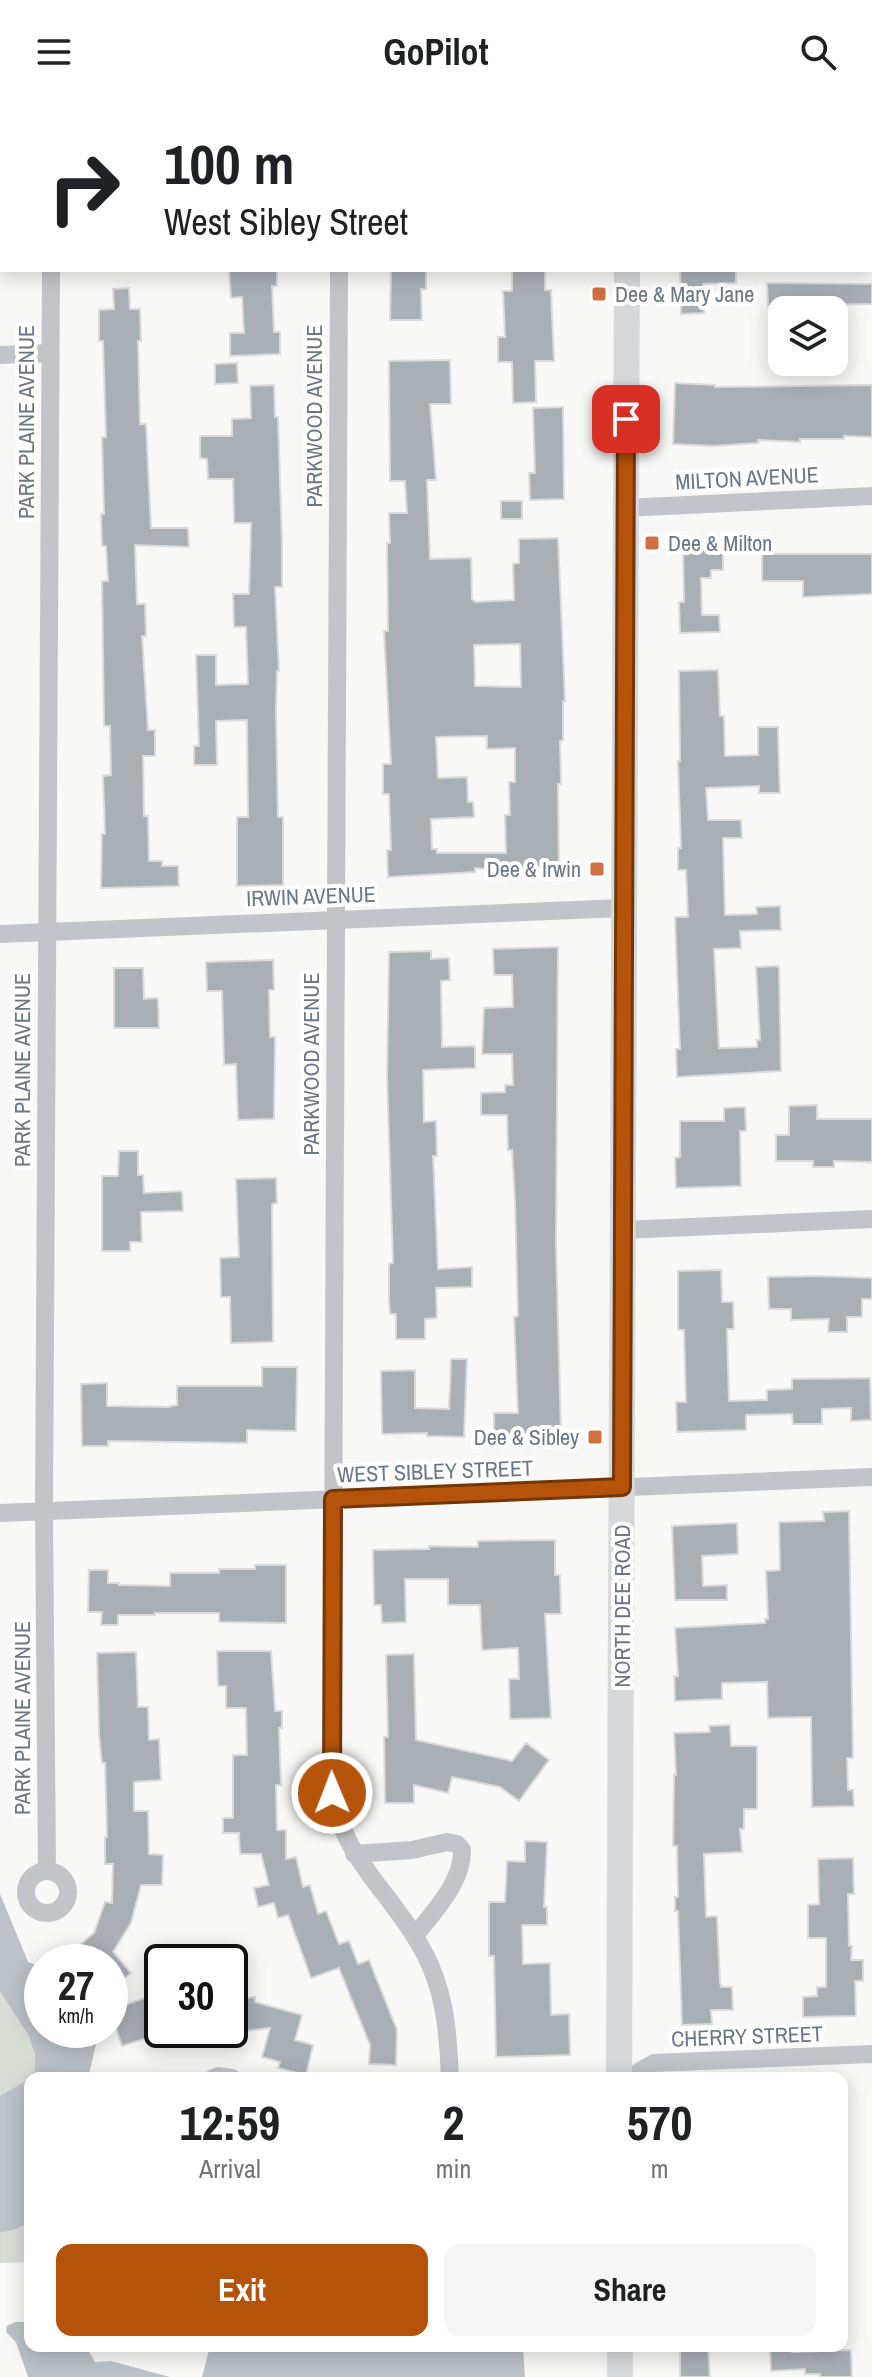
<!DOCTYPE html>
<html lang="en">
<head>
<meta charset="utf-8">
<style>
	:root { --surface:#fff; --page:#f6f6f6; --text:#202124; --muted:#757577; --accent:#b45309 }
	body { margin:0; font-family:"Archivo Narrow",sans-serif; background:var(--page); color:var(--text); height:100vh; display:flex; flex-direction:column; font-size:30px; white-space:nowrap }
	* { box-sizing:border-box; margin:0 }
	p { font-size:26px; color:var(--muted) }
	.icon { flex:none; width:44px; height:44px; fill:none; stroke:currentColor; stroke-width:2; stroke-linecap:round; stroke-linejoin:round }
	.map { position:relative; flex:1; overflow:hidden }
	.side { position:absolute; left:24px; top:1968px; width:824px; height:280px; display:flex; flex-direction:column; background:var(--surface); border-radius:16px; box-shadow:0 4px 20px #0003 }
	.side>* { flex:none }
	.guide { position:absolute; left:0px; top:0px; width:872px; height:168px; box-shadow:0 4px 20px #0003; background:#fff; color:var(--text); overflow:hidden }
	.controls { position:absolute; left:768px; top:192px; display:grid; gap:16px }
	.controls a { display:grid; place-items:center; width:80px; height:80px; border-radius:16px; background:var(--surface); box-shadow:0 4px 20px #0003; font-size:40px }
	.speed { position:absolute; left:24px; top:1840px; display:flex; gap:16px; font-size:40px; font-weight:700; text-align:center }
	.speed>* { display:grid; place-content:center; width:104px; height:104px; border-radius:50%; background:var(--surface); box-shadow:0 4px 20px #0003; line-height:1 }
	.speed small { font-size:20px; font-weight:400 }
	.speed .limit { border:4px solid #111; border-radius:12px; background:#fff; color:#111 }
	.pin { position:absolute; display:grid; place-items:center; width:68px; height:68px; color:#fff; margin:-34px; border-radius:16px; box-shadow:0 4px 12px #0006 }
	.me { position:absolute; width:88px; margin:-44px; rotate:359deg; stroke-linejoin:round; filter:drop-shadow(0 0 6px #0008) }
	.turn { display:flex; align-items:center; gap:28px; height:168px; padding:0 32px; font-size:36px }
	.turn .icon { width:104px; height:104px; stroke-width:2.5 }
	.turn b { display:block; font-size:56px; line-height:68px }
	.eta { display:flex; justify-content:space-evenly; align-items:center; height:136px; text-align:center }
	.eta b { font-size:48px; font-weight:700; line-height:56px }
	.button { display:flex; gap:16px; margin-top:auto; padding:16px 32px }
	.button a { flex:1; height:92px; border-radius:16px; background:var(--accent); color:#fff; font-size:32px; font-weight:700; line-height:92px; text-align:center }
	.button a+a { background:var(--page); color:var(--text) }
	header { display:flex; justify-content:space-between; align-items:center; height:104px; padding:0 32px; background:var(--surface); font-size:36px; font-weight:700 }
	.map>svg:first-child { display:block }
</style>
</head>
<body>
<header><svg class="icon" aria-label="menu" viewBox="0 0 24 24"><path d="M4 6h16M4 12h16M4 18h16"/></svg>GoPilot<svg class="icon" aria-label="search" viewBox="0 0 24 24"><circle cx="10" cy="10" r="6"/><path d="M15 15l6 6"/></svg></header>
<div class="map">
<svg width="872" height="2273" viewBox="0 0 872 2273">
	<rect width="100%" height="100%" fill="#f8f9f7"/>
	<path fill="#d8ddd6" d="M0,1790L28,1858L42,1864V1926H102L97,1936L88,1974H30V2158L0,2159Z"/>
	<path fill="#bbc3c8" d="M0,1790L28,1858L42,1864V1926H102L97,1936L88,1974H30V2120C19,2122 12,2128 0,2128V1992L26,1977L35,1966V1950L29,1932L0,1887Z
		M15,2218H30V2242H86L95,2258L111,2257L170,2273H28L16,2238L6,2228L7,2222Z
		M210,2242H523L525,2273H202Z"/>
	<path fill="#a8afb5" stroke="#dadbd9" stroke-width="2" fill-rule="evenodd" d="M229,166H277V182H272L274,228H280V250L230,252V229H244L242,193L231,194Z
		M391,166H426V185H421L422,216H390Z
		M512,166H545V186H551L554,257H535L536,298L513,299L512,258H498V233H505L503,187H512Z
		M680,166H736V179L703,180L704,209L681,210Z
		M767,179L872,180V200L768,202Z
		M129,184L130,205H140L141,237H138L140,320H146L151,424H188L189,443L135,441L137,500H145L146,532H142L148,626H155V652H143L144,712H148L149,757H162V762H178L179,782L101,784L102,730H105L103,672L111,671L110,622H104L102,477H108L106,442H102L101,410H104L102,333H106L103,237H99V206L114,205L113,185Z
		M450,256L451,300H430L436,376H427L430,455L471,454L472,495L475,498L514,496L513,460L519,459V435L558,434L565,597H563V636L560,637L561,680H558L559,765L513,767L475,764V768L388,773L387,746H391L389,690H383V660H391L384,527H388L387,439H390L389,409H407L405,377H390L389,257ZM520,540L521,583L475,582L474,541ZM487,632V645L515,644V678H509L510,711H505L506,749H437V745H432L431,715L474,713L473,698H468L467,673L438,674L436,633Z
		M237,259L238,279L215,280V260Z
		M675,279L715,281V283L872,281V333L844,332V335H800V338L758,336V339L713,342L673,340Z
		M274,281L275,313H278L282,440V483H275L279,567H277L276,606L278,713H283V781L237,782V713H248L247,616L216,617L217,661H194V642H199L196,551H216V581L248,580L246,523H234L233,490H249L251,419H234L233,375H208L207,355L200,354V332H232V315L251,314L250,282Z
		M563,303L564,395L530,396L529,369H535L533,304Z
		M501,397H522V415H501Z
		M683,442H710V449L723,448V466H711V474H701L702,511H719L720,528L680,529L679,498H684Z
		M762,450H872V490L803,493V477H762Z
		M718,566L720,612H724L725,652L758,651V623H778L779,665L780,689H759V682L706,684L708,716H741L742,734H723L725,811L757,810L756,803L780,802L781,826L740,827L741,844L714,845L719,944L757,943V936H760L756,863L779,862L781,967L677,973L676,945H680L675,813H688L686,766H678V744H681L678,657H680L679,567Z
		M558,843L556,1141L561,1329L494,1331V1309H518L514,1213L518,1212L515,1098L512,1046H508L507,1011H481V989L505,988V981H513L512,950H482L484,904L513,903L512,871H494L493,845Z
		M431,847V855L449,854L450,876L441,877L442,943L475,942V964L423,966L424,1018L436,1017L437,1052H433L438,1165L472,1163V1183L436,1184L437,1214L425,1215V1235H396V1210H390L389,1196V1160L393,1159L387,971L389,848Z
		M273,856L274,886H269L270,933H275L274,1015L238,1016L236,960L224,961L222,887H207L206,858Z
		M114,864H143L144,895L158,894L159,924H114Z
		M817,1001V1015H872V1058L834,1057V1063H813V1057H776V1031H789V1002Z
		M745,1003L746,1027H740L741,1082L676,1084L675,1054L680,1053V1017H724V1004Z
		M119,1047H138V1071H143L144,1089L182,1087L183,1107L141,1108L142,1138H130V1147H102V1072H118Z
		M276,1074L277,1099L272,1100L273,1238L231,1239L230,1193H221L220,1154L239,1153L236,1075Z
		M721,1166L722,1198H733L734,1225H727L729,1297L767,1296V1286L792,1285V1275L870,1274L871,1316L851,1317V1304L822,1305V1320H793L792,1310L746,1311V1326L677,1328L676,1298H686L684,1226H678V1167Z
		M817,1172L872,1174V1195H862V1213H847V1228H828L829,1215L791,1216V1205H769L768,1173Z
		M451,1255H467L464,1333L427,1332V1329L382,1330L381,1267L415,1266V1304L449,1305Z
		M262,1263H297L296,1327L247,1326V1339L108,1337V1342H82L81,1280L107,1279V1302L168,1303L177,1301V1282H262Z
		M849,1407L853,1654H847L848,1686H853L854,1702L812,1703L811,1613L768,1614L767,1578L722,1579V1595L675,1597L674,1572H678L675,1524L765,1519V1515H768L766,1467L780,1466L779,1418L824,1417L823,1408Z
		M737,1419L738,1450L702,1452L703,1482L727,1481V1496H675L672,1422Z
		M555,1436V1471H560L561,1510H545L551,1614L510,1615L509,1575H519L518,1544L482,1546L480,1501H448V1475H405L406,1518L382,1519L381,1501H374L373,1446L429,1445V1442L478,1443V1437Z
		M255,1461H286V1519L219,1518V1509H155V1511H118V1521H101L102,1508H88L89,1466H108V1479H119V1481L170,1482V1469H219V1465H255Z
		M217,1547H271L275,1607H282V1624H279L281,1681H276L277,1726H286V1755L296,1753L303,1783L310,1781L318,1810L326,1807L339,1840L349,1837L358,1860L369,1856L397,1926L396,1961L369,1960L370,1941L339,1864L311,1874L288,1811L278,1814L274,1799L258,1803L254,1784L269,1781L261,1750H240L239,1729H223V1714H233V1651H247L246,1604H226V1582H218Z
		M136,1548L138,1603H148L149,1636L159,1635L161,1676L134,1678V1707H148L149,1750L163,1751L162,1781H141L131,1819L113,1848L131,1869L110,1888V1858H82L72,1848L94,1829L105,1798L112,1799L113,1760H105V1733H107L105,1659H102L99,1630L97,1549Z
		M414,1550L416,1636L512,1657L526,1639L549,1656L519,1697L500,1683L452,1673L448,1689L414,1681V1699H385L384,1633H388L386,1551Z
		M730,1621L731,1642H757V1705H744V1725H740L742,1748L704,1750L706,1813L717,1812L720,1878L721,1883H732L733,1906H711L712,1920L682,1921L678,1807H675V1793H678L677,1742H673L674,1671H676L674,1629L710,1628L709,1622Z
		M525,1737L547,1738L544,1803H547V1821H522L523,1860L550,1859L551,1911L569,1910L570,1951L496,1953L494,1852H489V1798H505L507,1757L525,1758Z
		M853,1754L854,1790H848L849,1842H852L851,1856H863V1877H855L856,1912L803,1913V1893L817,1892V1883H826V1834H808V1801L819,1800L818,1755Z
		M255,1893V1898L302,1911L295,1936L313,1941L306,1971L278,1964L280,1958L262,1953L270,1924L230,1929V1896Z
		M145,1894L149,1907L162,1903V1929L122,1942L110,1906Z
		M680,2242H708L710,2273H680Z
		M792,2244V2248L851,2246L852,2273H820V2270H805V2265L771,2267L770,2245Z"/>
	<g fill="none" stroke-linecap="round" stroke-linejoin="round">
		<path stroke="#c1c4c8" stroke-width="18" d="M52,2V0
			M339,2V0
			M870,72H872
			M339,166L332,1689C344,1756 390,1787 421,1843C445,1884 448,1927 450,1974
			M0,251L50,249
			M625,404L872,392
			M0,830L623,804
			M624,1126L872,1115
			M0,1409L872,1373
			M354,1750L412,1746L447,1738L457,1740L462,1746C463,1778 434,1807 415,1832
			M47,1766L44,1407L51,166
			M26 1788a21 21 0 1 1 42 0a21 21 0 1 1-42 0Z
			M213,1974L218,1972L232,1974
			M628,1974L654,1959L872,1950"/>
		<path stroke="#d5d9dc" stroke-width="26" d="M627,0V2
			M619,1974L627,166
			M620,2273V2242"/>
	</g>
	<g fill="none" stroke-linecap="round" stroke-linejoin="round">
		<defs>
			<path id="route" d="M332,1689L333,1395L622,1383L626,315"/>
		</defs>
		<use href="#route" stroke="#753606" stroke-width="20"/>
		<use href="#route" stroke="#b45309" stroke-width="14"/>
	</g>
	<g fill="#d06f3f" stroke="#fff" stroke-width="3">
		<rect x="591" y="182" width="16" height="16" rx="4"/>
		<rect x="644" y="431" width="16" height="16" rx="4"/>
		<rect x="589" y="757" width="16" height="16" rx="4"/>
		<rect x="587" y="1325" width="16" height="16" rx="4"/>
	</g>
	<g text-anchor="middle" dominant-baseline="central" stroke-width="8" stroke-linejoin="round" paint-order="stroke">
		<g font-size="22" fill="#6b7784" stroke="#fff" text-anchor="start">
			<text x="615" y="190">Dee &amp; Mary Jane</text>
			<text x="668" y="439">Dee &amp; Milton</text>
			<text x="581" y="765" text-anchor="end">Dee &amp; Irwin</text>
			<text x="579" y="1333" text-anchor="end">Dee &amp; Sibley</text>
		</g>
		<g font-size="22" fill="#6b7784" stroke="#fff">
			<text transform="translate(314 312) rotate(-90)">PARKWOOD AVENUE</text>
			<text transform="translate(26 318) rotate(-90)">PARK PLAINE AVENUE</text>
			<text transform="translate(747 374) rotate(-3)">MILTON AVENUE</text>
			<text transform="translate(311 792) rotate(-2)">IRWIN AVENUE</text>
			<text transform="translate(311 960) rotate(-90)">PARKWOOD AVENUE</text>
			<text transform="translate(22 966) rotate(-90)">PARK PLAINE AVENUE</text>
			<text transform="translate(435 1367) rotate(-2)">WEST SIBLEY STREET</text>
			<text transform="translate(622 1502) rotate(-90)">NORTH DEE ROAD</text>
			<text transform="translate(22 1614) rotate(-90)">PARK PLAINE AVENUE</text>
			<text transform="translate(747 1932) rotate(-2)">CHERRY STREET</text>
		</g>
	</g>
</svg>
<div class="controls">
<a><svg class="icon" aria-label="layers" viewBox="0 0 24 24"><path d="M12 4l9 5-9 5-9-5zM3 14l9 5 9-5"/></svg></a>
</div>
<div class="speed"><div>27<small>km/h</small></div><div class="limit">30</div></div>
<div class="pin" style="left:626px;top:315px;background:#d93025"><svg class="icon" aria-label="arrive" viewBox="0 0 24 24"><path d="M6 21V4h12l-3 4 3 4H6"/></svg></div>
<svg class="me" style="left:332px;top:1689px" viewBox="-20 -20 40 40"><circle r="17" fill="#b45309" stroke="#fff" stroke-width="3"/><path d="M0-11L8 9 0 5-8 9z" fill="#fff"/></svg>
<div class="guide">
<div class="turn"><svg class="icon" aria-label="right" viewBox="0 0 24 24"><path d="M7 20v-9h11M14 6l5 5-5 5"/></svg><div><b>100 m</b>West Sibley Street</div></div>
</div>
<section class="side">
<div class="eta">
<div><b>12:59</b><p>Arrival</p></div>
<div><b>2</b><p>min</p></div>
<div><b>570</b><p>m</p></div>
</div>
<div class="button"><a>Exit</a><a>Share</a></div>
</section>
</div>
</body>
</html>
